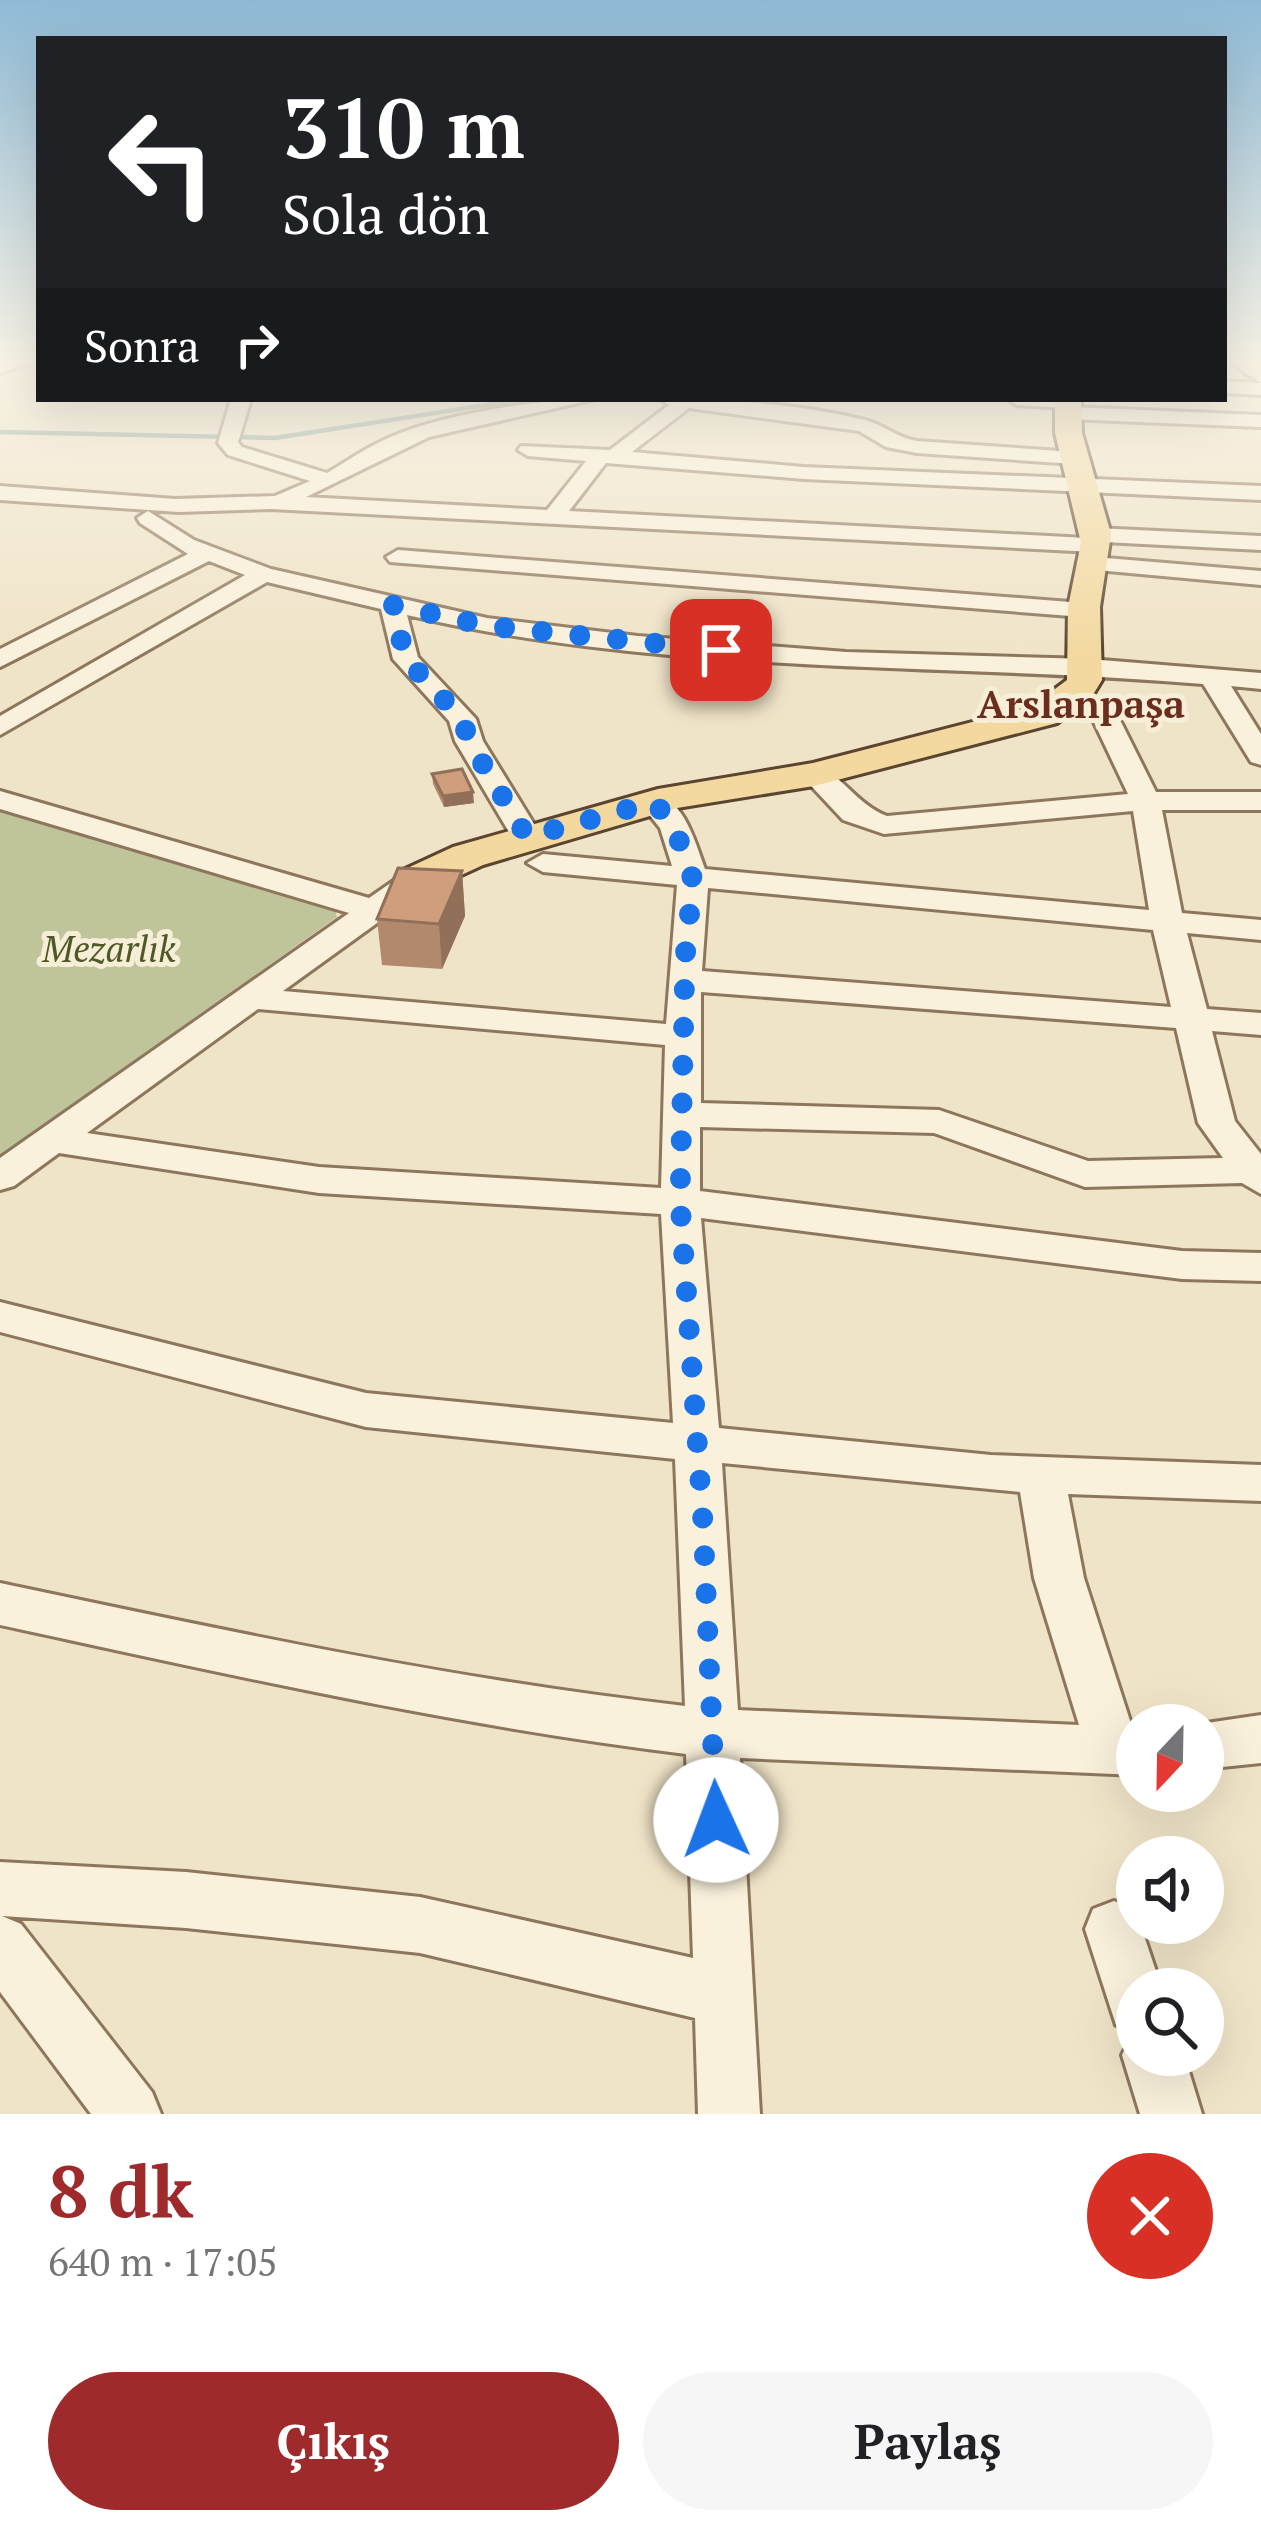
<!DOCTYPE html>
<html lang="tr">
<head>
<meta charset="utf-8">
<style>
	:root { --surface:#fff; --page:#f6f6f6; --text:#202124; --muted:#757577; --accent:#9e2a2b }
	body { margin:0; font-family:"PT Serif",serif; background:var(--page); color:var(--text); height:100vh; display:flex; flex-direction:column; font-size:45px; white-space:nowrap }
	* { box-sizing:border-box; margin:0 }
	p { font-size:39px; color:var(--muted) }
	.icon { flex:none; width:66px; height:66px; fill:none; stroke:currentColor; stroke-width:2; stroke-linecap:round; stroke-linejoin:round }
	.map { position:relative; height:2114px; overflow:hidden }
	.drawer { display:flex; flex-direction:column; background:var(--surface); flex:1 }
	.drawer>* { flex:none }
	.banner { position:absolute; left:36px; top:36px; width:1191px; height:366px; border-radius:0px; box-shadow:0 12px 48px #0002; background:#202124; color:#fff; overflow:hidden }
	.needle { width:78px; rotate:202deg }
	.fabs { position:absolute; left:1116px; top:1704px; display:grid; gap:24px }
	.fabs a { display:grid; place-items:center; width:108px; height:108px; border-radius:50%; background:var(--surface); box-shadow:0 12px 48px #0002; font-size:60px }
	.pin { position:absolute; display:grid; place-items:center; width:102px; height:102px; color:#fff; margin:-51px; border-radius:24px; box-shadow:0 6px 18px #0006 }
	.me { position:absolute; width:132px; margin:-66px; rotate:358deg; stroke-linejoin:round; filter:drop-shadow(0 0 9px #0008) }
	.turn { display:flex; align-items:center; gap:42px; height:252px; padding:0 48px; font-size:54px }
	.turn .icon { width:156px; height:156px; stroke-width:2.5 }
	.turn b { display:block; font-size:84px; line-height:102px }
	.then { display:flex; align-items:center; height:114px; padding:0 48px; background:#0003; gap:24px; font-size:45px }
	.round { display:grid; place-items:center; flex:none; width:126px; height:126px; border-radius:63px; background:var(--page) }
	.head { display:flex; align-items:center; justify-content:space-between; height:204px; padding:0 48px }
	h1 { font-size:72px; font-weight:800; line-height:90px; color:var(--accent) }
	.action { display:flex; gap:24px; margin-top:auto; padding:24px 48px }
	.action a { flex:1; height:138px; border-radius:72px; background:var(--accent); color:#fff; font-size:48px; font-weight:800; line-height:138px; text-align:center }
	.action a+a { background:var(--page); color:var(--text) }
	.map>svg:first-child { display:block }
</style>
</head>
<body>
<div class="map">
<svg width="1261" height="2114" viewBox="0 0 1261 2114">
	<rect width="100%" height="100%" fill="#f0e4c8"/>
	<path fill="#bfc49a" d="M0,803L333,902L337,917L0,1156Z"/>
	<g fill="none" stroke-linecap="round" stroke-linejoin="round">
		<path stroke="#6f938a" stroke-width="4.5" d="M0,432L275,438L525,399"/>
		<defs>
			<path id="minor" d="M34,359L31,363L0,373V361Z
				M1224,381L1261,383V395L1224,393Z
				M231,399H251L238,442L242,447L327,473C346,462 364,449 384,440C436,415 538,399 596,399L429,437L306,497L547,510L586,461L528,456L518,450L521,446L610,450L669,405L660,399C726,399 801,404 865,420C884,425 897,438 917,441L1075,452L1085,458L1075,464L917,453L886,447L859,431L689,408L632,452L804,467L1261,486V500L804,479L606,463L569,511L1086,538L1088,530L1096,528L1261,536V550L1104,542L1102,550L1094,552L271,509L179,512L0,500V486L175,499L275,496L310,481L228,455L218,443Z
				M1007,399H1075L1070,407L1261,415V427L1067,419L1057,413L1065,408L1017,405Z
				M148,511L194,540L271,569L487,618L638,636L846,652L1089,659L1261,673V689L1231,686L1261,734V765L1251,762L1203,684C938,662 667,676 407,615L418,657L476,719L483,741L542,837L527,846L512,837L455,741L449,721L393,659L381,609L267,582L0,735V716L245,575L209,561L0,667V649L188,554L140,523L137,518Z
				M398,550L1083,603L1095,610L1083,617L390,562L386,557Z
				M1094,557L1261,571V585L1086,569V559Z
				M1078,688L1114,708L1156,792H1261V810H1162L1182,913L1261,920V940L1187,933L1207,1009L1261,1013V1035L1212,1031L1235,1121L1261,1154V1194L1242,1183L1085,1187L934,1133L700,1127V1191L1182,1251L1261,1253V1281L1182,1279L701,1218L719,1428L991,1455L1261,1465V1501L1068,1494L1084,1578L1132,1727H1137V1775L740,1758L760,2114H698L695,2018L420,1953L186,1928L2,1916L21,1924L152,2092L161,2114H91L0,1992V1862L186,1872L420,1897L693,1958L686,1754C455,1726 227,1674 0,1625V1583C227,1631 454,1680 685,1706L675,1459L366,1427L0,1332V1302L366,1393L673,1423L661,1214L319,1193L59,1153L14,1186L0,1190V1158L349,913L0,809V791L369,898L405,873H427L432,880L427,887L283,991L666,1024L677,885L543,872L527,863L543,854L672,866L660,828L639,802L654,793C685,801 695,842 705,869L1149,910L1133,811L884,834L843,820L800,774L814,765C840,772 857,805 887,816L1128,794L1092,718L1065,696ZM708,888L1153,930L1171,1007L702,971ZM701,992L1176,1028L1198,1123L1223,1158L1088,1161L939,1110L701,1103ZM258,1009L665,1045L661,1188L319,1167L87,1133ZM722,1463L1020,1492L1034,1578L1079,1725L738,1710Z
				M1261,1715V1763L1203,1769V1725H1193Z
				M1114,1901L1135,1909L1162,1989H1137V2055H1184L1202,2114H1140L1122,2055L1133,2032L1116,2025L1085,1929L1093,1909Z"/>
			<path id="major" d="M1224,359H1252L1261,365V383Z
				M1055,399H1081L1082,433L1111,534L1100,607L1102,680L1091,698L1057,723L814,786L677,808L483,865L431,889L416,893L401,889L395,880L401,871L453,847L658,789L813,763L1031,707L1067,680L1068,607L1081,543L1055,433Z"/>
		</defs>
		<use href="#minor" stroke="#8d765c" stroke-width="6"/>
		<use href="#major" stroke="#5b4430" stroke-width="6"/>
		<use href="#minor" fill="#faf1dc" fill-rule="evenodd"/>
		<use href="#major" fill="#f3d9a0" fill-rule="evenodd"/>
	</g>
	<path fill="#b2896c" d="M432,774L474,803L444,807L433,784Z
		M462,871L465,916L442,969L382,965L377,919Z"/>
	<path fill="#916f58" d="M473,792L474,803L444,807L443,796Z
		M462,871L465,916L442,969L439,924Z"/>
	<path fill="#cf9f7d" stroke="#916f58" stroke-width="3" d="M462,769L473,792L443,796L432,774Z
		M398,868L462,871L439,924L377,919Z"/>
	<linearGradient id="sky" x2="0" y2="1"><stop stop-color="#8fbad6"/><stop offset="0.55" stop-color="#f8f3e6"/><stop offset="1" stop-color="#f8f3e6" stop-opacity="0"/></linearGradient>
	<rect width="1261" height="655" fill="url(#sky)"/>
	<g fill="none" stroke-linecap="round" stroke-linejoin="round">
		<path stroke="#1a73e8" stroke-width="21" stroke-dasharray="0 37.8" d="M716,1820L703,1522L680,1202L685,958L693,880L674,826L654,802L527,837L469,741L462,719L406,659L392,605L488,626L721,650"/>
	</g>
	<g text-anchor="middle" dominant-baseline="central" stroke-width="10" stroke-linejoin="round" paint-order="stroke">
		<g font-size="36" font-style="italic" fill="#4d5a26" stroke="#f7eed8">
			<text x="109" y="948">Mezarlık</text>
		</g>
		<g font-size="39" font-weight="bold" fill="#6b2e1e" stroke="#f7eed8">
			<text x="1081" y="703">Arslanpaşa</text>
		</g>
	</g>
</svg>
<div class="fabs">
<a><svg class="needle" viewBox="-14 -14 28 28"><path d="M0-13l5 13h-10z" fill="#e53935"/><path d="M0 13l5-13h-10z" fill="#757577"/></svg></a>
<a><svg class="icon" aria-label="sound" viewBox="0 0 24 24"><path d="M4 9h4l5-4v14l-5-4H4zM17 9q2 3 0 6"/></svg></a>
<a><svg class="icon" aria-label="search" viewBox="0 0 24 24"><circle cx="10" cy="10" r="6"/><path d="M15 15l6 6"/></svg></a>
</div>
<div class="pin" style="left:721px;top:650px;background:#d93025"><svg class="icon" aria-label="arrive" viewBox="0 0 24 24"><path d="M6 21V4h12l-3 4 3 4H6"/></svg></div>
<svg class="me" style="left:716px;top:1820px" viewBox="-20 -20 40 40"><circle r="19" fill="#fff"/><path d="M0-13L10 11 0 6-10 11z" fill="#1a73e8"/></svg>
<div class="banner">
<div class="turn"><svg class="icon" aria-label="left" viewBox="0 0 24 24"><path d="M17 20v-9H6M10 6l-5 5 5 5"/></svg><div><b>310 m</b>Sola dön</div></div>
<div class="then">Sonra<svg class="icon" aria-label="right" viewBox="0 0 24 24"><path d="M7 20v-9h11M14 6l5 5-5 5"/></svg></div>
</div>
</div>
<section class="drawer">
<div class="head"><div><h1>8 dk</h1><p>640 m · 17:05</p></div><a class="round" style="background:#d93025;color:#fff"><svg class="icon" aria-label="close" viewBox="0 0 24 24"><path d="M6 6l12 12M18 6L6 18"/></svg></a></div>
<div class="action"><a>Çıkış</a><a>Paylaş</a></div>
</section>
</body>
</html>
